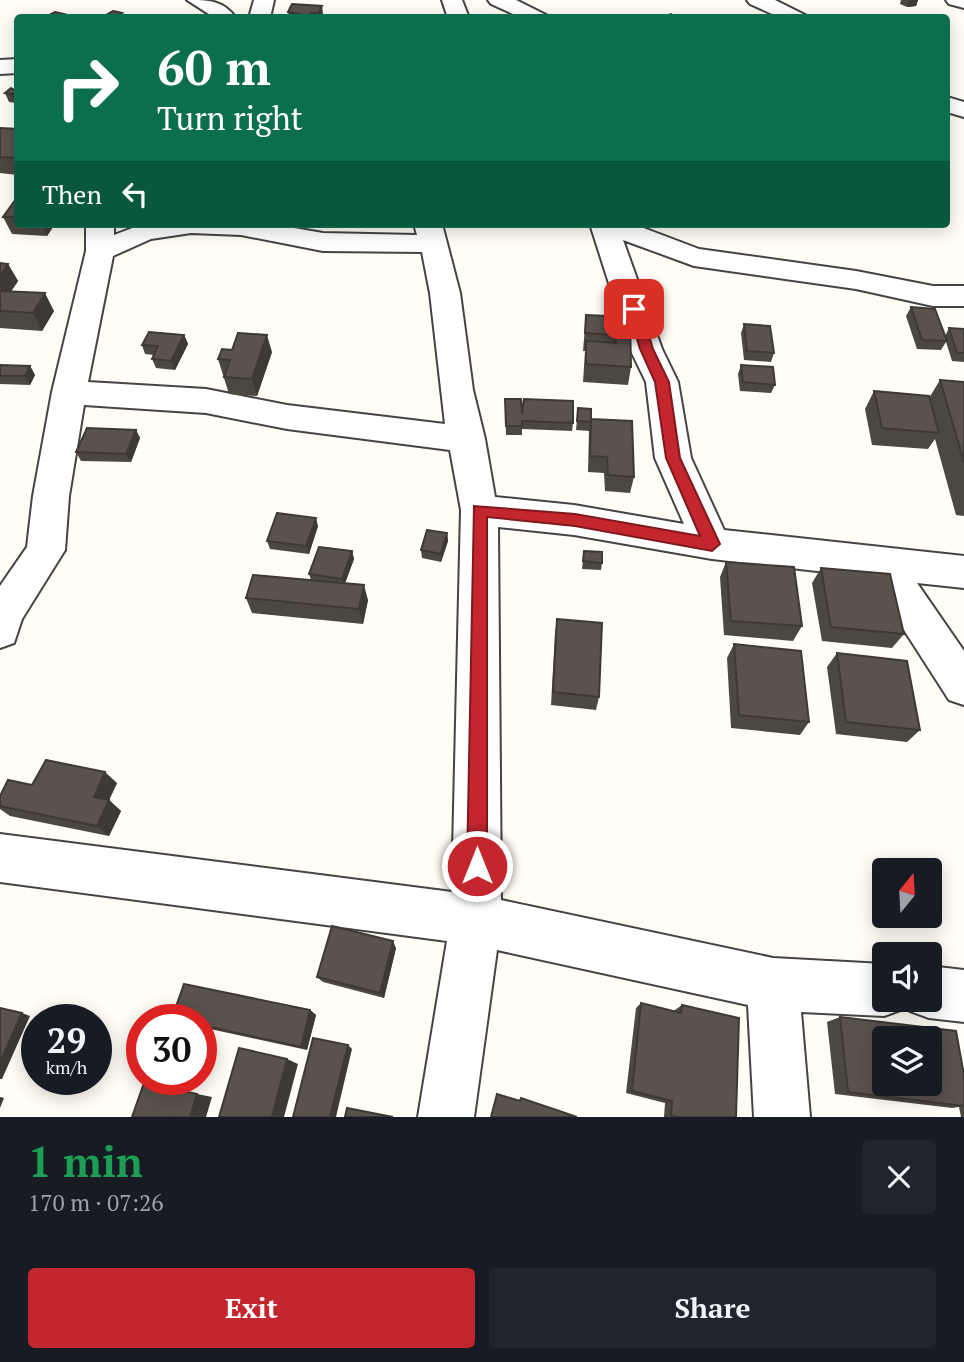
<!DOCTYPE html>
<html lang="en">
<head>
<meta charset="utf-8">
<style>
	:root { --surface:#171b24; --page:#20242c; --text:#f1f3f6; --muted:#9ea1a6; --accent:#c4262e }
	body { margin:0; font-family:"PT Serif",serif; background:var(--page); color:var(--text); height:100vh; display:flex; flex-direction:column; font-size:26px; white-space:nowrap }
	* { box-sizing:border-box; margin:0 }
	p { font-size:23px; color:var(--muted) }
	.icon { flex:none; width:38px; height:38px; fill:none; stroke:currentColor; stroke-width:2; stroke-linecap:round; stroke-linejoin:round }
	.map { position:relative; height:1117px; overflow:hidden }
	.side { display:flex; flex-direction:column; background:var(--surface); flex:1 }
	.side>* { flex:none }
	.hud { position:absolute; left:14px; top:14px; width:936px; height:214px; border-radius:7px; box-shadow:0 4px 18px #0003; background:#0b6e4f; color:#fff; overflow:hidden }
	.needle { width:46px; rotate:18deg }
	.controls { position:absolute; left:872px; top:858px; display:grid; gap:14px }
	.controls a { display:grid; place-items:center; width:70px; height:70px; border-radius:7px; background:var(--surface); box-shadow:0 4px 18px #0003; font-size:35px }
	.speed { position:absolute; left:21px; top:1004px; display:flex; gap:14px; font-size:35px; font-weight:700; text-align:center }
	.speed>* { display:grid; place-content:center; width:91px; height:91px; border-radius:50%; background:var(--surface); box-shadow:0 4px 18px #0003; line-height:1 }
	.speed small { font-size:18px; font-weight:400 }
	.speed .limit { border:10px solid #d22; background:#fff; color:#111 }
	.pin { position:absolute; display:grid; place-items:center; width:60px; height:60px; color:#fff; margin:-30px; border-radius:14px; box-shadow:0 4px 10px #0006 }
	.me { position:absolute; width:77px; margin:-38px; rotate:0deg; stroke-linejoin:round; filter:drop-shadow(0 0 5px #0008) }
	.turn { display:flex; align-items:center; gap:24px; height:147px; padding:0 28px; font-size:32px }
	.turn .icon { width:91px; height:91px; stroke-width:2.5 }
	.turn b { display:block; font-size:49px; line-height:60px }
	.then { display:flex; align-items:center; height:66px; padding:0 28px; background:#0003; gap:14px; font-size:26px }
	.round { display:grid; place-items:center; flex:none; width:74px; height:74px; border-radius:7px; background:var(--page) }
	.head { display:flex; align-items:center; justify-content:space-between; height:119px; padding:0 28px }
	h1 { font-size:42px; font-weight:800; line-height:52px; color:#1e9e55 }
	.button { display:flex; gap:14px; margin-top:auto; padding:14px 28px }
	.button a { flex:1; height:80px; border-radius:7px; background:var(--accent); color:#fff; font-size:28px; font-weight:800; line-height:80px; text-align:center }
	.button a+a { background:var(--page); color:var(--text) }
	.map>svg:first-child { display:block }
</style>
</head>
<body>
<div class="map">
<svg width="964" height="1117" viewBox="0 0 964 1117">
	<rect width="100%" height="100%" fill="#fffdf5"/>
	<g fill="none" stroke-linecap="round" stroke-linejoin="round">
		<defs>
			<path id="street" d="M187,0C208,0 223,0 236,18H215Z
				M254,0H274L270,18H249Z
				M442,0H462L469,18H448Z
				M488,0H516L552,18H522L491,4Z
				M747,0H775L811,18H781L750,4Z
				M946,0H964V8L949,4Z
				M18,59V73L0,74V60Z
				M947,97L964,102V117L947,112Z
				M86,224H114V235L143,224H271L323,233L417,235L414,224H442L460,293L473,390L485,439L495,497L574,505L684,524L655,458L646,382L630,349L590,224H633L699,249L856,271L933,286H964V306H933L856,289L694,266L623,240L662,349L678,382L691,458L724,530L964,556V588L917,583L964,651V705L949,700L870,577L712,559L574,535L498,527L501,900L773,958L884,964V999H929V966L964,970V1022L929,1018L910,1011L906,1000L903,1009L884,1016L801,1012L810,1117H754L748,1005L497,950L474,1117H418L447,941L0,882V834L452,892L461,510L450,450L287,429L206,413L84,405L69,496L65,550L22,619L14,643L0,648V586L27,547L33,496L52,392L86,251ZM191,233L241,235L323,251L422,252L430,293L445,424L287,405L206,389L88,382L113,256L151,239Z"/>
		</defs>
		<use href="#street" stroke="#444" stroke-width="4"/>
		<use href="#street" fill="#fff" fill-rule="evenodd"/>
	</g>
	<path fill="#4d4742" d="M901,0H918L916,6L907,7L900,4Z
		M292,4L323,14L322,18H289L288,12Z
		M113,11L124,18H107L106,15Z
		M18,91V102L16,103L9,102L5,93Z
		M0,128L18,129V175L0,173Z
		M18,196V224H55L47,236L12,234L3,217Z
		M0,263L8,264L18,281L11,291L54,311L42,331L0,328Z
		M911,307L945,336L949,328L964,329V362L952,361L946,342L941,350L917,349L906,316Z
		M586,315L630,317L631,367L628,385L583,382L585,351H583Z
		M744,324L774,353L771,362L744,360L741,333Z
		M184,335L188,344L175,370L156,368L152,359L154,355L145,354L142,345Z
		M272,352L257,396L229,394L218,359Z
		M0,365L30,366L35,375L30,385L0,384Z
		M741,365L775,385L771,393L740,391L738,374Z
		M940,380L964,382V516L956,515L935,439L928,449L872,445L865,409L874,391L929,398Z
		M505,399L522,414L573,423L572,431L522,429V435H506Z
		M578,408L591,419L634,477L630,493L605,491L604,473L588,472L589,431L576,430Z
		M136,430L140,438L131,462L81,461L76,452Z
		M318,526L309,554L270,549L267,541Z
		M447,533L448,541L441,562L422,558L421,550Z
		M352,551L354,559L345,583L368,600L363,624L252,613L246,598L311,580L309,574Z
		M584,551L602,563L601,570L582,569Z
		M726,562L802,626L793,641L724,635L720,577Z
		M821,568L904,634L892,648L822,641L812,583Z
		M557,619L599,697L596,710L551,705L555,633Z
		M734,644L809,722L800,735L731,728L727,658Z
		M837,653L920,730L907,742L836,734L827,667Z
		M117,783L109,800L121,811L109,836L10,816L0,809V796L32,785Z
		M396,948L384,998L323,982L317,977Z
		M641,1003L674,1011L675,1010L682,1005L736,1117H664L665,1103L626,1093L636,1008Z
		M310,1010L316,1015L307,1050L201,1027V1020H177L172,1018Z
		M840,1017L964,1069V1117H961L959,1107L952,1108L835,1094L827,1022Z"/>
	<path fill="#3f3936" d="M910,0H918L916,6L907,7Z
		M322,6L323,14L322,18H319L318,13Z
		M122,13L124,18H117V16Z
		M18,92V102L16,103L12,94Z
		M42,224H55L47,236Z
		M8,264L18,281L1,307L0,276Z
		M45,293L54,311L42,331L33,313Z
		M184,335L188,344L175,370L171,361Z
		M267,335L272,352L257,396L252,379Z
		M30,366L35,375L30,385L25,376Z
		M136,430L140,438L131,462L126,454Z
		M316,518L318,526L309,554L306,546Z
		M447,533L448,541L441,562V554Z
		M352,551L354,559L344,586L342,579Z
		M364,585L368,600L363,624L359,609Z
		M105,772L117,783L109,800L121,811L109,836L97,826L94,797Z
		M393,941L396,948L384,998L380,993Z
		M310,1010L316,1015L307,1050L301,1047Z
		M22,1013L30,1016L2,1079H0V1062Z
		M348,1045L352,1049L336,1117H330Z
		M287,1059L298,1064L284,1117H272Z
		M197,1094L212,1097L206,1117H190Z
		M0,1097L4,1098L0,1108Z"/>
	<path fill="#5a524d" stroke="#3f3936" stroke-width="2" fill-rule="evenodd" d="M292,4L322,6L318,13H311L309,16L288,12Z
		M113,11L122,13L117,16L106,15Z
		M55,12L64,14L58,17L47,16Z
		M671,14L677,18L663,17Z
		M11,88L18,92L12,94L5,93Z
		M0,128L18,129V158L0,157Z
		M18,196V217H3Z
		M0,263L8,264L0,276Z
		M0,291L45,293L33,313L0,311Z
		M911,307L935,309L947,341L922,340Z
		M586,315L630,317L631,367L586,364V341L616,343L615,335L585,333Z
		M744,324L770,326L774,353L747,351Z
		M949,328L964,329V353H957Z
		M149,332L184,335L171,361L152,359L158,346L142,345Z
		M238,333L267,335L252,379L224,377L230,360L218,359L222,349L232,350Z
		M0,365L30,366L25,376H0Z
		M741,365L773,367L775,385L743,382Z
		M940,380L964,382V462Z
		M874,391L929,396L939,433L882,428Z
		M505,399H521L522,414L524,399L573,401V423L522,421V426H506Z
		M578,408L591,409V422L577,421Z
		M591,419L632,421L634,477L608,475L607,457L590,456Z
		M87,428L136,430L126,454L76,452Z
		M277,513L316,518L306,546L267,541Z
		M427,530L447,533L441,554L421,550Z
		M319,547L352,551L342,579L309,574Z
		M584,551L602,552V563L583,561Z
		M726,562L794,567L802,626L731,621Z
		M821,568L890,574L904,634L831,627Z
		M253,575L364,585L359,609L246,598Z
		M557,619L602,623L599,697L553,692Z
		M734,644L801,651L809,722L739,715Z
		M837,653L907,661L920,730L846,722Z
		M46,760L105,772L94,797L109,800L97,826L0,806V796L8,780L32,785Z
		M332,926L393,941L380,993L317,977Z
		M184,984L310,1010L301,1047L201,1025V1020H181L172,1018Z
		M641,1003L681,1013L682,1005L739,1018L736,1117H677L671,1115L672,1101L632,1091Z
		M0,1008L22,1013L0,1062Z
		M840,1017L956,1031L964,1075V1106L848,1092ZM884,1038H929V1083H884Z
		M313,1038L348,1045L330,1117H293Z
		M239,1048L287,1059L272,1117H219Z
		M144,1083L197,1094L190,1117H132Z
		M497,1094L520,1101L521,1098L577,1117H491Z
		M347,1108L393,1117H345Z"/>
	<path fill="#c4262e" stroke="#7f191e" stroke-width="2" d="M634,305L641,309L653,349L669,382L680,458L720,544L712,551L575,526L487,517V866L484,873L477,876L470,873L467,866L474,506L575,514L700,536L666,458L655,382L640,349L628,309Z"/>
</svg>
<div class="controls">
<a><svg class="needle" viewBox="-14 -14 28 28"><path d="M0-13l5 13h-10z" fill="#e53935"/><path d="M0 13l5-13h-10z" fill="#9ea1a6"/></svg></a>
<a><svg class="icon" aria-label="sound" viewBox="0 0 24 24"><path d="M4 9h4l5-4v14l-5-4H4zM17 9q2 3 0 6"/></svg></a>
<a><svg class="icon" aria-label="layers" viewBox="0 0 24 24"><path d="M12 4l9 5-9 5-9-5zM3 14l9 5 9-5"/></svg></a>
</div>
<div class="speed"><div>29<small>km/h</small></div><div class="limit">30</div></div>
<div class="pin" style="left:634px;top:309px;background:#d93025"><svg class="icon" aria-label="arrive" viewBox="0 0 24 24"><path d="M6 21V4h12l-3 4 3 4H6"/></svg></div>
<svg class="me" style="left:477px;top:866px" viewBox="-20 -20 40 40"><circle r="17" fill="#c4262e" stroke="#fff" stroke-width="3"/><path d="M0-11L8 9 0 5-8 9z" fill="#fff"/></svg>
<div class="hud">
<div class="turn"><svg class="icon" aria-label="right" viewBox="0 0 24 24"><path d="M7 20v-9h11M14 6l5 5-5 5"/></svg><div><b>60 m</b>Turn right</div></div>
<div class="then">Then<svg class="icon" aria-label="left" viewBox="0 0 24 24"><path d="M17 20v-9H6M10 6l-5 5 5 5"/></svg></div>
</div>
</div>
<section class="side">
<div class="head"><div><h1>1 min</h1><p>170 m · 07:26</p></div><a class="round"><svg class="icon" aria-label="close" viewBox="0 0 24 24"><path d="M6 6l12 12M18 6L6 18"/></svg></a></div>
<div class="button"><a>Exit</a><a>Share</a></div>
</section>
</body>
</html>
